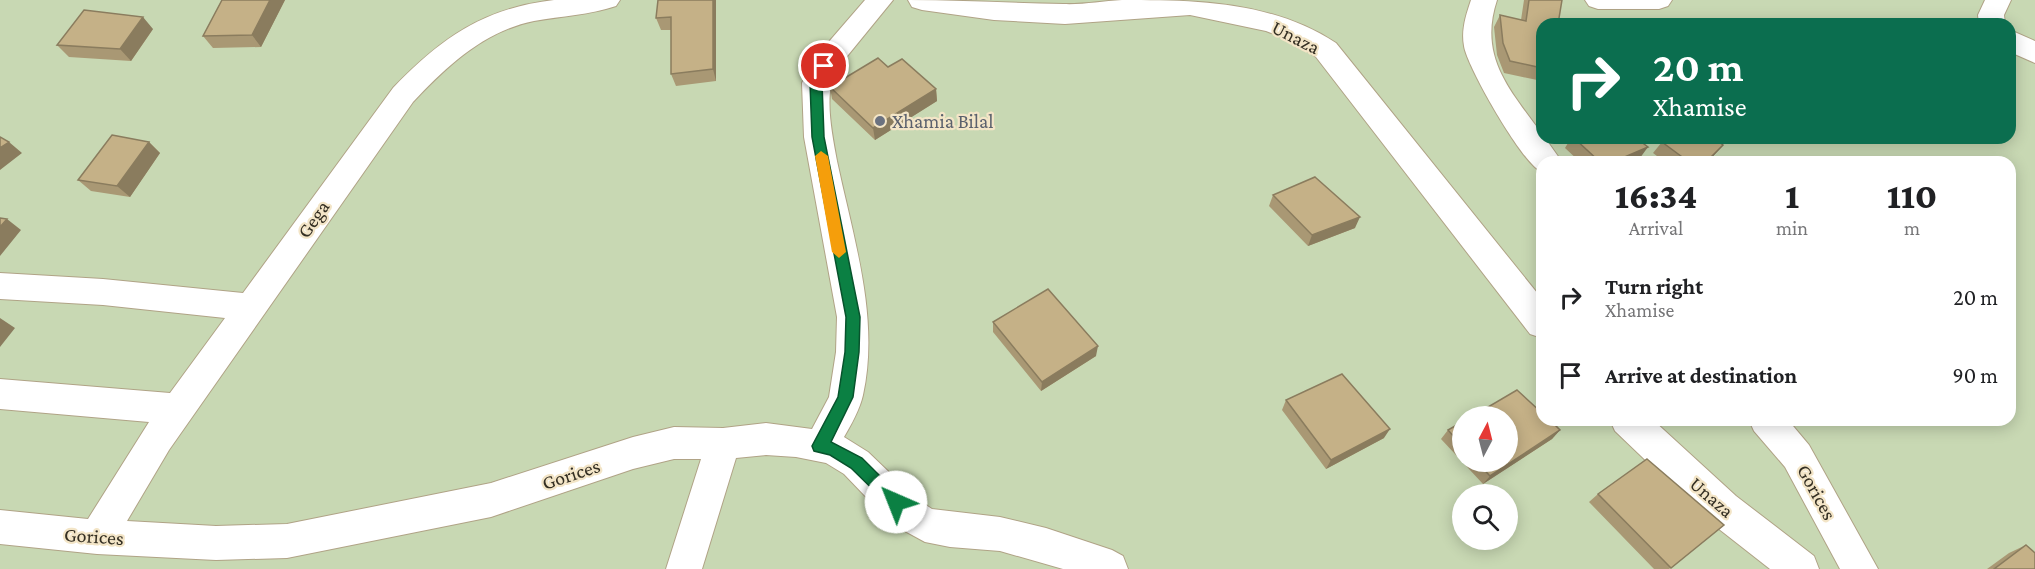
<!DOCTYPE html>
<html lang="en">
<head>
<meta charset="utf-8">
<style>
	:root { --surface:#fff; --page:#f6f6f6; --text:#202124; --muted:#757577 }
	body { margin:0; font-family:"Crimson Pro",serif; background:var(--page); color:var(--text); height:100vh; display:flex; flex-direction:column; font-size:22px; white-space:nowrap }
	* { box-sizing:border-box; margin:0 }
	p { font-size:20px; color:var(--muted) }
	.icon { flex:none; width:33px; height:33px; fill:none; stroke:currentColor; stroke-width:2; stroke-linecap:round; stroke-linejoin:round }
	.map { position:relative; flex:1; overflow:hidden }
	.details { position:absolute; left:1536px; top:156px; width:480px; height:270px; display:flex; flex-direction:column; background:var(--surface); border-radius:18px; box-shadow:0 3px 15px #0003 }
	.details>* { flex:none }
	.guide { position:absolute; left:1536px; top:18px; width:480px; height:126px; border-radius:18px; box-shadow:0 3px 15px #0003; background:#0b6e4f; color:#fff; overflow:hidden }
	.needle { width:39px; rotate:7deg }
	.controls { position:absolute; left:1452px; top:406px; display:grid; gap:12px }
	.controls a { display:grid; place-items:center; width:66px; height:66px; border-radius:50%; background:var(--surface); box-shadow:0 3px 15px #0003; font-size:30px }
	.pin { position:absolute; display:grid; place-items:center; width:51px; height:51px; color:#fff; margin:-26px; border:3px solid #fff; border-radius:50%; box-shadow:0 2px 6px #0007 }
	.me { position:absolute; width:66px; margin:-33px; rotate:316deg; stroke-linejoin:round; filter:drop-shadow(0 0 4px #0008) }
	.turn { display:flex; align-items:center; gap:21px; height:126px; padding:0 18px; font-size:27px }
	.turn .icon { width:78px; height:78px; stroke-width:2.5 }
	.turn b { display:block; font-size:42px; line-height:51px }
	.eta { display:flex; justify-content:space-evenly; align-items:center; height:102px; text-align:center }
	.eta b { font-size:36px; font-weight:800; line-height:42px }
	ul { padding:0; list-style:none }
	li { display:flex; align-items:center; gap:18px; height:78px; padding:0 18px }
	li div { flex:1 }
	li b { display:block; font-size:22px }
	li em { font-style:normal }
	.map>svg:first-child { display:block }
</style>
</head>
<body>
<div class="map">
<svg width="2035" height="569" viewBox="0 0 2035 569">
	<rect width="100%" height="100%" fill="#f3e5c7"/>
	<path fill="#c8d8b3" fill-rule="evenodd" d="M0,0H2035V569H0ZM1542,24H2010V138H1542ZM1542,162H2010V420H1542ZM1462,417H1508V462H1462ZM1462,495H1508V540H1462Z"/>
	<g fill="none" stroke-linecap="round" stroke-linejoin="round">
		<defs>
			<path id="street" d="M554,0H620L616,6C589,15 562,16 534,21C484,31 447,66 413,102L169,450L127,521L216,526L287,524L491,483L633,437L674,427L723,428L766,423L812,429L829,397L836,352L837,317L804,137L802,83L814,59L865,0H893L835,71C824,97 832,134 837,161C853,237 880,318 863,395C860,409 851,425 844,437L868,452L918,500L932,509L1000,517L1046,528L1112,550L1123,556L1128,569H1063L1000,551L950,547L925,542L892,524L844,474L826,463L796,457L766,455L736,458L702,569H666L701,459H674L633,469L491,517L287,558L216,560L97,554L0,544V510L88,519L149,422L0,409V379L170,393L225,318L103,305L0,299V273L103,279L243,293L393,88C441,38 484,8 554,0Z
				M1471,0H1497C1478,57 1510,90 1542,134V138H1545L1562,162H1542V172C1524,166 1467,67 1464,46C1461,30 1466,15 1471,0Z
				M1585,0H1672L1668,6L1659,9H1598L1589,6Z
				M1985,0H2011L2004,15L2005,24H1979L1978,15Z
				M2010,30L2035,41V63L2010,52Z
				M1749,420H1788L1809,445L1878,569H1840L1785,467L1754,431Z"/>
			<path id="secondary" d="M908,0C960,0 1011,3 1063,4C1082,5 1102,1 1122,0C1196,0 1272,1 1336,43L1542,299V338L1530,334L1316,57L1292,41L1266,31L1190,15L1065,24L994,20L922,10L912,7Z
				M1610,420H1653L1736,496L1814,556L1819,569H1770L1710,522L1615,431Z"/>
		</defs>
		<use href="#street" stroke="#b0a386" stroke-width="2"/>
		<use href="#secondary" stroke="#b0a386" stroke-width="2"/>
		<use href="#street" fill="#fff" fill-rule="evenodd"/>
		<use href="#secondary" fill="#fff" fill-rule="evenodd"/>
	</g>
	<path fill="#a99874" d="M222,0H285L261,47L213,48L203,36Z
		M716,0V81L676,86L671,74V30H661L656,18Z
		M1524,0H1562L1542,24V81L1504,73L1497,55L1494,27L1500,15L1521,20Z
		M153,29L131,61L69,57L57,45Z
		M2010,65L2015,114L2010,119Z
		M888,67L936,89L937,101L875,140L832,99L830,87Z
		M1571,138H1636L1640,158L1631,162H1580L1565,148Z
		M149,142L160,153L130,197L91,191L78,180Z
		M1662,142L1723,145L1708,162H1665L1653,153Z
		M1273,195L1355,228L1308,246L1269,206Z
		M993,322L1096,356L1041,391L993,332Z
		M1286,400L1384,438L1326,469L1282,410Z
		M1462,422V462H1508L1560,430L1552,439L1483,484L1441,439L1448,430Z
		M1598,494L1724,525L1669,569H1654L1589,502Z
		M2026,545L2035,569H1987L2009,553Z"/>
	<path fill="#8a7c5e" d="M270,0H285L261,47L252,35Z
		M713,0H716V81L713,69Z
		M143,17L153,29L131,61L120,49Z
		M936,89L937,101L875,140L873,128Z
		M9,142L22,153L0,170V148Z
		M149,142L160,153L130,197L117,186Z
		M1723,145L1708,162H1706Z
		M1648,147L1640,158L1631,162H1613Z
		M1360,217L1355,228L1308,246L1312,235Z
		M7,219L21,230L0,256V227Z
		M0,318L15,328L0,347Z
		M1098,346L1096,356L1041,391L1042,382Z
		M1390,429L1384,438L1326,469L1331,460Z
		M1560,430L1552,439L1483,484L1490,476Z"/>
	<path fill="#c5b187" stroke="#8a7c5e" stroke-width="1.5" d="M222,0H270L252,35L203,36Z
		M658,0H713V69L671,74V17L656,18Z
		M1529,0H1562L1558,24H1542V68L1510,61L1503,43L1500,15L1526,21Z
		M84,10L143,17L120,49L57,45Z
		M878,58L888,67L902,59L936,89L873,128L830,87Z
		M2010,65L2012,66L2015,114L2010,113Z
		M112,135L149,142L117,186L78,180Z
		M0,137L9,142L0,148Z
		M1574,138H1636L1648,147L1613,162H1600Z
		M1667,138H1714L1723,145L1706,162H1689L1662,142Z
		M1315,177L1360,217L1312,235L1273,195Z
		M0,218L7,219L0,227Z
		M1048,289L1098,346L1042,382L993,322Z
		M1342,374L1390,429L1331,460L1286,400Z
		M1517,390L1542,413V420H1550L1560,430L1490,476L1477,462H1508V417H1471Z
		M1462,422V446L1448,430Z
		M1647,459L1724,525L1671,568L1598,494Z
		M2026,545L2035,553V569H1994Z"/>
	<path fill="#0b8043" stroke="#07532c" stroke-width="1.5" d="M824,62L830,66L822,83L824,137L860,317L859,352L853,397L831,442L862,458L901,497L904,502L901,507L896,509L891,507L851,468L830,455L814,451L812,446L838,397L845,352L846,317L812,137L810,83L820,63Z"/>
	<path fill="#f59e0b" d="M821,151L828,156L846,252L839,258L832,252L815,156Z"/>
	<circle fill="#6b7280" stroke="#f3e5c7" stroke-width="2" cx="880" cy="121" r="6"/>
	<g text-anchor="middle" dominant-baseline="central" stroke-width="4.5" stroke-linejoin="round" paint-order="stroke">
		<g font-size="20" fill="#342f23" stroke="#f3e5c7">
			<text transform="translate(1296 37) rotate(27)">Unaza</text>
			<text transform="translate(313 219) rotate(-55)">Gega</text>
			<text transform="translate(571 474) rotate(-18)">Gorices</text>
			<text transform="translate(1817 492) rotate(61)">Gorices</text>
			<text transform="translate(1712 497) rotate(41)">Unaza</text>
			<text transform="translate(94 536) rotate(4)">Gorices</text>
		</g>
		<g font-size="20" fill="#5b616d" stroke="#f3e5c7" text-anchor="start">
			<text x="892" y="121">Xhamia Bilal</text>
		</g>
	</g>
</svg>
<div class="controls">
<a><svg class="needle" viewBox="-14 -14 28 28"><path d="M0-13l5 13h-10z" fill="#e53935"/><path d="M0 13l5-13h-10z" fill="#757577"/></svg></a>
<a><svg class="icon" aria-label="search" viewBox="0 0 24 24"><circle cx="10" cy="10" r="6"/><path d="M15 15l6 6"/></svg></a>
</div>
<div class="pin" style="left:824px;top:66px;background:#d93025"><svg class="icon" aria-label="arrive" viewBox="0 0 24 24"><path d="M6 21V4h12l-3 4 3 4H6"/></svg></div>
<svg class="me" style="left:896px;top:502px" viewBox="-20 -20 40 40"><circle r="19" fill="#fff"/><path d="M0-13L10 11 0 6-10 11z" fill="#0b8043"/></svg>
<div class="guide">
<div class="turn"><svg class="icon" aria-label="right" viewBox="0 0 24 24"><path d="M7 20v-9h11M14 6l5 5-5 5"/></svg><div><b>20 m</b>Xhamise</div></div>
</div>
<section class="details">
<div class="eta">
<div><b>16:34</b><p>Arrival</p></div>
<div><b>1</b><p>min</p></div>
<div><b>110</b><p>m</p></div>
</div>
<ul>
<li><svg class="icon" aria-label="right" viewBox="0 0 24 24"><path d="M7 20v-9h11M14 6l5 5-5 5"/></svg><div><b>Turn right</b><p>Xhamise</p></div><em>20 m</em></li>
<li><svg class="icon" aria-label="arrive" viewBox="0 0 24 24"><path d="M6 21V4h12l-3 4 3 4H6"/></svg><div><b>Arrive at destination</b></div><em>90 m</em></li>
</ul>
</section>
</div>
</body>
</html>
